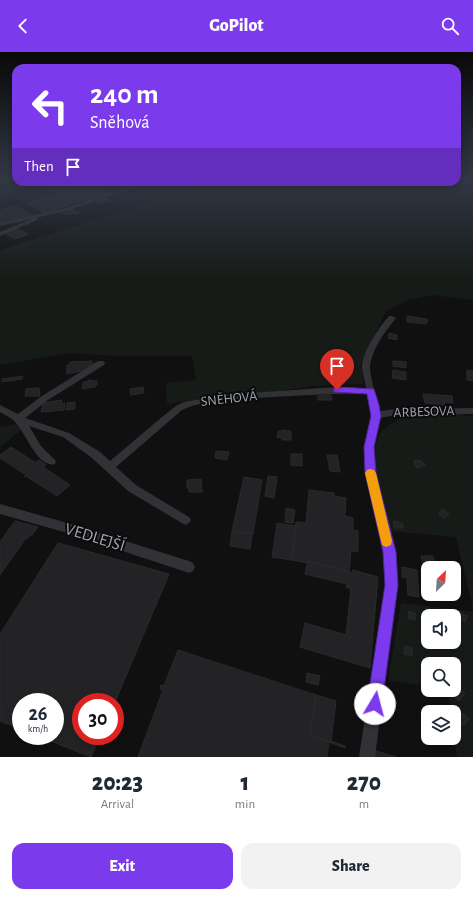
<!DOCTYPE html>
<html lang="en">
<head>
<meta charset="utf-8">
<style>
	:root { --surface:#fff; --page:#f2f2f3; --text:#1f2937; --muted:#747a83; --accent:#7c3aed }
	body { margin:0; font-family:"Alegreya Sans",sans-serif; background:var(--page); color:var(--text); height:100vh; display:flex; flex-direction:column; font-size:15px; white-space:nowrap }
	* { box-sizing:border-box; margin:0 }
	p { font-size:13px; color:var(--muted) }
	.icon { flex:none; width:22px; height:22px; fill:none; stroke:currentColor; stroke-width:2; stroke-linecap:round; stroke-linejoin:round }
	.map { position:relative; height:705px; overflow:hidden }
	.side { display:flex; flex-direction:column; background:var(--surface); flex:1 }
	.side>* { flex:none }
	.hud { position:absolute; left:12px; top:12px; width:449px; height:122px; border-radius:12px; box-shadow:0 2px 6px #0003; background:#7c3aed; color:#fff; overflow:hidden }
	.needle { width:26px; rotate:25deg }
	.buttons { position:absolute; left:421px; top:509px; display:grid; gap:8px }
	.buttons a { display:grid; place-items:center; width:40px; height:40px; border-radius:8px; background:var(--surface); box-shadow:0 2px 6px #0003; font-size:20px }
	.speed { position:absolute; left:12px; top:641px; display:flex; gap:8px; font-size:20px; font-weight:700; text-align:center }
	.speed>* { display:grid; place-content:center; width:52px; height:52px; border-radius:50%; background:var(--surface); box-shadow:0 2px 6px #0003; line-height:1 }
	.speed small { font-size:10px; font-weight:400 }
	.speed .limit { border:6px solid #d22; background:#fff; color:#111 }
	.pin { position:absolute; display:grid; place-items:center; width:34px; height:34px; color:#fff; margin:-41px -17px; border-radius:50% 50% 50% 0; rotate:-45deg; box-shadow:0 0 4px #0007 }
	.pin .icon { rotate:45deg }
	.me { position:absolute; width:44px; margin:-22px; rotate:8deg; stroke-linejoin:round; filter:drop-shadow(0 0 3px #0008) }
	.turn { display:flex; align-items:center; gap:14px; height:84px; padding:0 12px; font-size:18px }
	.turn .icon { width:52px; height:52px; stroke-width:2.5 }
	.turn b { display:block; font-size:28px; line-height:34px }
	.then { display:flex; align-items:center; height:38px; padding:0 12px; background:#0003; gap:8px; font-size:15px }
	.eta { display:flex; justify-content:space-evenly; align-items:center; height:68px; text-align:center }
	.eta b { font-size:24px; font-weight:800; line-height:28px }
	.action { display:flex; gap:8px; margin-top:auto; padding:8px 12px }
	.action a { flex:1; height:46px; border-radius:12px; background:var(--accent); color:#fff; font-size:16px; font-weight:800; line-height:46px; text-align:center }
	.action a+a { background:var(--page); color:var(--text) }
	header { display:flex; justify-content:space-between; align-items:center; height:52px; padding:0 12px; background:var(--accent); color:#fff; font-size:18px; font-weight:800 }
	.map>svg:first-child { display:block }
</style>
</head>
<body>
<header><svg class="icon" aria-label="back" viewBox="0 0 24 24"><path d="M15 5l-7 7 7 7"/></svg>GoPilot<svg class="icon" aria-label="search" viewBox="0 0 24 24"><circle cx="10" cy="10" r="6"/><path d="M15 15l6 6"/></svg></header>
<div class="map">
<svg width="473" height="705" viewBox="0 0 473 705">
	<rect width="100%" height="100%" fill="#101011"/>
	<path fill="#171b18" fill-rule="evenodd" d="M0,127H16V130H35L8,136L16,144L0,148Z
		M457,127H473V248L433,243L408,248L386,259L361,312L363,332L311,334L281,339L225,344L167,352L166,331L196,328L192,304H114L71,301L0,313V198L194,136L186,134L211,130H457Z
		M408,361H456L464,364H473V556L456,485L390,479C382,452 365,409 380,382C383,376 401,366 408,361Z
		M15,372L20,373L21,378L0,395V375Z
		M401,551L473,560V705H457L454,684V660H451L448,638H454V612H428V634L388,628ZM428,564H454V590H428Z"/>
	<g fill="none" stroke-linecap="round" stroke-linejoin="round">
		<path stroke="#272c33" stroke-width="1.5" d="M0,144L5,138L36,130"/>
	</g>
	<path fill="#232325" stroke="#2a2a2d" d="M64,130H89L93,132L58,142L45,136Z
		M89,130H113L119,133L104,137Z
		M37,131L39,132L22,136L14,138L12,137Z
		M93,132L110,140L44,161L26,151Z
		M105,146L111,148L101,152L96,149Z
		M16,154L31,163L0,169V158Z
		M72,157L80,161L75,162H74L76,161L73,159L71,160L73,161L68,163L60,161Z
		M17,177L28,182L15,187L4,181Z
		M407,264L427,267L428,270L426,269V272L407,270Z
		M389,281L397,283V288L388,286Z
		M92,309V314L86,315V318L67,322V313H70V310Z
		M393,309L406,310V316L393,314Z
		M393,318L406,320V328L392,326Z
		M467,318L473,319V329L467,328Z
		M23,324L22,327L2,330V327Z
		M88,328L97,329V333H95V335L82,337L83,330H88Z
		M143,335L144,341L131,343L130,337Z
		M35,336H39L40,344H25L26,337Z
		M423,342L452,344L453,351L444,350L445,353L425,351Z
		M331,343L332,348H318V344Z
		M62,348L61,352L65,351L64,358L41,360L43,351Z
		M75,350V357L66,358L67,351Z
		M282,378L291,379V388H282V386L277,385L278,379L282,380Z
		M11,395L36,411L39,408L46,413L43,415L70,433L57,444L26,424L24,425L26,423L0,406V403Z
		M216,399L229,400L227,408L215,406Z
		M291,402H302V414L291,413Z
		M327,403H337L340,420L330,419Z
		M417,408L421,409L425,413L417,416L414,411L416,410L414,409Z
		M268,424L277,425L274,446L265,444Z
		M244,425L262,428L253,482L232,479Z
		M201,427L202,440H189V436H187V428Z
		M309,438L334,441V444L346,446L345,464L353,466V478L358,479V500L351,499L349,520L308,509L307,511L292,508L296,470L306,471Z
		M286,456L295,458L293,471L285,470Z
		M443,457L449,462L443,466L438,462Z
		M15,469L38,475L32,483H30L27,487L26,486L0,523V490Z
		M398,469L399,471H402L403,476H395L393,470Z
		M277,471L296,474L292,508L272,505Z
		M232,479L252,482L250,497L230,494Z
		M58,491L169,522L115,650H81V684H100L91,705L38,684H55V650H21V677L0,669V582Z
		M421,504H433L436,513H423Z
		M308,509L353,521V518L378,525L370,616L300,595L305,571L346,583L351,537L346,535L347,532L305,522Z
		M402,515L417,518L419,545L408,543L407,526L402,525Z
		M409,559L416,562L415,568L408,566Z
		M460,560L467,564L465,570L458,566Z
		M405,594L412,596V604L404,602Z
		M178,598L316,643L310,683L329,690L327,705H138L163,638L160,637L161,633L164,634Z
		M307,621L320,624L318,633L306,630Z
		M458,636L462,640L463,639L465,641L459,649L452,642Z
		M316,643L336,649L331,689L345,694V696L310,683Z
		M463,661L469,667L463,674L456,667Z
		M376,699L396,705H375Z"/>
	<g fill="none" stroke-linecap="round" stroke-linejoin="round">
		<path fill="#313136" fill-rule="evenodd" d="M142,130H149L69,158L36,166L38,167L37,168L0,184V180L32,167L0,174V170L66,156Z
			M389,264H392L396,266C385,280 373,295 370,313C369,322 377,348 380,359L396,357L473,356V362L396,363L380,366L374,395L375,421L396,499L397,533L375,705H359L385,533L384,499L365,421L364,395L371,363L367,342C330,341 294,344 257,346C234,348 203,348 182,358L116,415L136,433L189,465L191,468L189,471L185,473L128,439L92,406L63,385L29,374L41,394L56,409L55,412C38,417 25,380 16,371C12,366 5,363 0,360V353L18,362L42,344L98,309H104L105,311L104,313L48,348L25,366L69,381L100,400L110,409L162,365L176,354L184,350L222,343L337,335L366,336C365,329 362,321 362,314C363,299 379,275 389,264Z
			M0,452L71,472L189,509L193,511L195,515L193,519L189,521L71,482L0,462Z"/>
	</g>
	<linearGradient id="sky" x2="0" y2="1"><stop stop-color="#090909"/><stop offset="0.56" stop-color="#313743"/><stop offset="1" stop-color="#313743" stop-opacity="0"/></linearGradient>
	<rect width="473" height="226" fill="url(#sky)"/>
	<path fill="#7c3aed" stroke="#51269a" d="M337,335L374,337L379,353L381,364L374,395L376,421L396,500L398,533L382,652L380,657L375,659L369,657L367,652L385,533L383,500L365,421L364,395L371,364L367,342L334,340L333,338L334,336Z"/>
	<path fill="#f59e0b" d="M370,417L374,418L376,421L392,489L391,493L386,495L382,493L381,489L365,421L367,418Z"/>
	<g text-anchor="middle" dominant-baseline="central" stroke-width="4" stroke-linejoin="round" paint-order="stroke">
		<g font-size="14" fill="#a2a5b1" stroke="#0b0b0c">
			<text transform="translate(229 347) rotate(-6)">SNĚHOVÁ</text>
			<text transform="translate(424 360) rotate(-2)">ARBESOVA</text>
		</g>
		<g font-size="17" fill="#a2a5b1" stroke="#0b0b0c">
			<text transform="translate(95 485) rotate(17)">VEDLEJŠÍ</text>
		</g>
	</g>
</svg>
<div class="buttons">
<a><svg class="needle" viewBox="-14 -14 28 28"><path d="M0-13l5 13h-10z" fill="#e53935"/><path d="M0 13l5-13h-10z" fill="#747a83"/></svg></a>
<a><svg class="icon" aria-label="sound" viewBox="0 0 24 24"><path d="M4 9h4l5-4v14l-5-4H4zM17 9q2 3 0 6"/></svg></a>
<a><svg class="icon" aria-label="search" viewBox="0 0 24 24"><circle cx="10" cy="10" r="6"/><path d="M15 15l6 6"/></svg></a>
<a><svg class="icon" aria-label="layers" viewBox="0 0 24 24"><path d="M12 4l9 5-9 5-9-5zM3 14l9 5 9-5"/></svg></a>
</div>
<div class="speed"><div>26<small>km/h</small></div><div class="limit">30</div></div>
<div class="pin" style="left:337px;top:338px;background:#d93025"><svg class="icon" aria-label="arrive" viewBox="0 0 24 24"><path d="M6 21V4h12l-3 4 3 4H6"/></svg></div>
<svg class="me" style="left:375px;top:652px" viewBox="-20 -20 40 40"><circle r="19" fill="#fff"/><path d="M0-13L10 11 0 6-10 11z" fill="#7c3aed"/></svg>
<div class="hud">
<div class="turn"><svg class="icon" aria-label="left" viewBox="0 0 24 24"><path d="M17 20v-9H6M10 6l-5 5 5 5"/></svg><div><b>240 m</b>Sněhová</div></div>
<div class="then">Then<svg class="icon" aria-label="arrive" viewBox="0 0 24 24"><path d="M6 21V4h12l-3 4 3 4H6"/></svg></div>
</div>
</div>
<section class="side">
<div class="eta">
<div><b>20:23</b><p>Arrival</p></div>
<div><b>1</b><p>min</p></div>
<div><b>270</b><p>m</p></div>
</div>
<div class="action"><a>Exit</a><a>Share</a></div>
</section>
</body>
</html>
